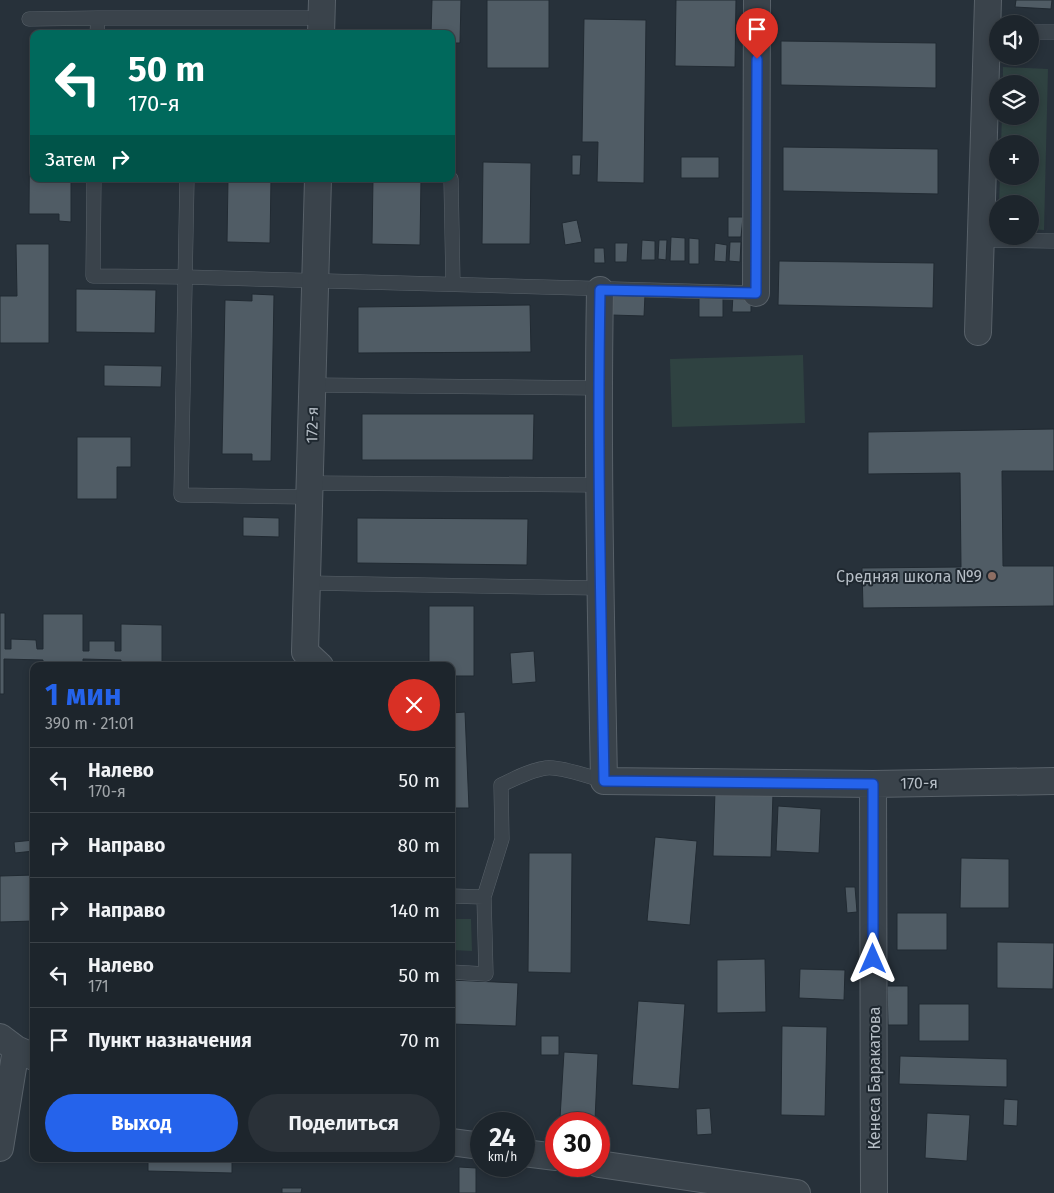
<!DOCTYPE html>
<html lang="ru">
<head>
<meta charset="utf-8">
<style>
	:root { --surface:#1d252c; --page:#2a3138; --text:#f1f3f6; --muted:#a0a5a9; --line:#3b4248; --accent:#2563eb }
	body { margin:0; font-family:"Fira Sans",sans-serif; background:var(--page); color:var(--text); height:100vh; display:flex; flex-direction:column; font-size:19px; white-space:nowrap }
	* { box-sizing:border-box; margin:0 }
	p { font-size:16px; color:var(--muted) }
	.icon { flex:none; width:28px; height:28px; fill:none; stroke:currentColor; stroke-width:2; stroke-linecap:round; stroke-linejoin:round }
	.map { position:relative; flex:1; overflow:hidden }
	.side { position:absolute; left:30px; top:662px; width:425px; height:500px; display:flex; flex-direction:column; background:var(--surface); border-radius:10px; box-shadow:0 2px 8px #0003,0 0 0 1px var(--line) }
	.side>* { flex:none }
	.guide { position:absolute; left:30px; top:30px; width:425px; height:152px; border-radius:10px; box-shadow:0 2px 8px #0003,0 0 0 1px var(--line); background:#00695c; color:#fff; overflow:hidden }
	.buttons { position:absolute; left:989px; top:15px; display:grid; gap:10px }
	.buttons a { display:grid; place-items:center; width:50px; height:50px; border-radius:50%; background:var(--surface); box-shadow:0 2px 8px #0003,0 0 0 1px var(--line); font-size:25px }
	.speed { position:absolute; left:470px; top:1112px; display:flex; gap:10px; font-size:25px; font-weight:700; text-align:center }
	.speed>* { display:grid; place-content:center; width:65px; height:65px; border-radius:50%; background:var(--surface); box-shadow:0 2px 8px #0003,0 0 0 1px var(--line); line-height:1 }
	.speed small { font-size:12px; font-weight:400 }
	.speed .limit { border:8px solid #d22; background:#fff; color:#111 }
	.pin { position:absolute; display:grid; place-items:center; width:42px; height:42px; color:#fff; margin:-51px -21px; border-radius:50% 50% 50% 0; rotate:-45deg; box-shadow:0 0 5px #0007 }
	.pin .icon { rotate:45deg }
	.me { position:absolute; width:55px; margin:-28px; rotate:0deg; stroke-linejoin:round; filter:drop-shadow(0 0 4px #0008) }
	.turn { display:flex; align-items:center; gap:18px; height:105px; padding:0 15px; font-size:22px }
	.turn .icon { width:65px; height:65px; stroke-width:2.5 }
	.turn b { display:block; font-size:35px; line-height:42px }
	.then { display:flex; align-items:center; height:48px; padding:0 15px; background:#0003; gap:10px; font-size:19px }
	.round { display:grid; place-items:center; flex:none; width:52px; height:52px; border-radius:26px; background:var(--page) }
	.overview { display:flex; align-items:center; justify-content:space-between; height:85px; padding:0 15px }
	h1 { font-size:30px; font-weight:700; line-height:38px; color:var(--accent) }
	.action { display:flex; gap:10px; margin-top:auto; padding:10px 15px }
	.action a { flex:1; height:58px; border-radius:30px; background:var(--accent); color:#fff; font-size:20px; font-weight:700; line-height:58px; text-align:center }
	.action a+a { background:var(--page); color:var(--text) }
	ul { padding:0; list-style:none }
	li { display:flex; align-items:center; gap:15px; height:65px; padding:0 15px; border-top:1px solid var(--line) }
	li div { flex:1 }
	li b { display:block; font-size:19px }
	li em { font-style:normal }
	.map>svg:first-child { display:block }
</style>
</head>
<body>
<div class="map">
<svg width="1054" height="1193" viewBox="0 0 1054 1193">
	<rect width="100%" height="100%" fill="#27313a"/>
	<path fill="#2f4241" d="M1003,67L1048,69L1044,230L1030,229V204H999L1000,176H1030V144H1001L1002,116H1030V84H1003Z
		M803,355L805,423L672,427L670,359Z
		M451,919H471L472,951L451,950Z"/>
	<path fill="#505c65" stroke="#212a32" d="M432,0H461L460,43H451V34H431Z
		M487,0H549V68H487Z
		M676,0H736L735,67L675,66Z
		M1016,0H1052L1051,9L1015,7Z
		M584,19L646,20L644,183L597,182L598,142H582Z
		M781,41L936,43V88L781,85Z
		M30,64H34V179H71V222L59,221V214H29Z
		M783,147L938,149V194L783,191Z
		M572,155H581L580,175H572Z
		M681,157H719V178H681Z
		M483,162L531,163L530,244H482Z
		M228,179H271L270,243L227,242Z
		M373,179H421L420,245L372,244Z
		M728,217H743L741,237H728Z
		M577,220L582,242L565,245L562,223Z
		M671,237L685,238V261H670Z
		M689,238L699,239V264H689Z
		M642,240L655,241V260H641Z
		M659,240H667L666,260L658,259Z
		M730,242H741L740,262L729,261Z
		M615,243H628L627,262H615Z
		M715,243L727,245L726,262L714,261Z
		M16,244H49V343H0V296H17Z
		M594,248H604L605,263H594Z
		M779,261L934,263L933,308L778,305Z
		M76,289L156,290L155,333L76,332Z
		M252,294L274,295L271,461H252V454H222L225,300L252,301Z
		M612,294L645,295L644,316L612,315Z
		M699,295H723V317H699Z
		M733,295H751V312H732Z
		M530,305L531,352L358,353V307Z
		M104,365L162,366L161,387L104,386Z
		M362,414H534L533,460H362Z
		M1054,429V471H1002L1003,566H1054V606L863,608L862,568L961,567L960,473L868,474V432Z
		M77,437H131V467H117V499H77Z
		M243,517L279,518V537L243,536Z
		M357,518L528,519L527,565L357,563Z
		M429,606H474V676H451V666H429Z
		M0,613H5V649H11V639L36,640L37,649H43V614H83V651H89V641H115V651H121V624L162,625V666H121V660L83,659V666H43V660L4,659V694H0Z
		M534,651L536,682L512,684L510,653Z
		M465,712L469,808H451V713Z
		M715,791L773,793L771,857L713,856Z
		M778,806L821,809L819,853L776,851Z
		M655,837L697,841L690,925L647,921Z
		M34,840V851L15,853L14,842Z
		M529,853H572L571,973L528,972Z
		M961,858L1009,859V908H960Z
		M34,875V921L0,922V876Z
		M845,887H855L857,912L847,913Z
		M897,913H947V950H897Z
		M997,942L1054,943L1053,989L997,988Z
		M765,959L766,1012L717,1013V960Z
		M800,969L845,970L844,1000L799,998Z
		M451,980L518,983L516,1026L451,1024Z
		M887,986H908V1025H888Z
		M638,1001L685,1004L679,1089L632,1085Z
		M919,1004H969V1041H919Z
		M782,1026L827,1027L825,1116L781,1115Z
		M541,1036H559V1055H541Z
		M564,1052L598,1054L595,1120L560,1118Z
		M900,1056L1007,1059V1087L899,1084Z
		M1004,1099L1018,1100L1017,1126L1003,1125Z
		M710,1108L712,1134L697,1135L696,1109Z
		M927,1113L970,1115L967,1161L925,1158Z
		M148,1159H232V1173L148,1171Z
		M459,1167L476,1168V1193H459Z
		M282,1188H302L301,1193H282Z"/>
	<g fill="none" stroke-linecap="round" stroke-linejoin="round">
		<defs>
			<path id="lane" d="M29,19L98,18
				M1030,32H1054
				M97,34L98,18H322
				M94,179L93,276L185,277L756,293
				M187,179L181,495L310,497
				M451,179L453,284
				M981,240L1054,241
				M313,385L598,388
				M310,483L599,485
				M308,583L600,588
				M451,896L484,897
				M451,972L486,974L484,897L502,839L501,785C516,778 531,770 546,768C559,766 591,777 604,781"/>
			<path id="street" d="M321,34L322,0
				M318,179L305,652L320,666
				M600,290C597,453 601,617 604,781L873,784L1054,781
				M756,293L757,0
				M978,332L988,0
				M873,784L874,1193
				M0,1037L16,1049L34,1057
				M451,1142L481,1146
				M0,1148L16,1049
				M524,1153L556,1157
				M599,1164L797,1193"/>
		</defs>
		<use href="#lane" stroke="#586169" stroke-width="15"/>
		<use href="#street" stroke="#586169" stroke-width="28"/>
		<use href="#lane" stroke="#3a434b" stroke-width="14"/>
		<use href="#street" stroke="#3a434b" stroke-width="26"/>
	</g>
	<g fill="none" stroke-linecap="round" stroke-linejoin="round">
		<defs>
			<path id="route" d="M757,59L756,293L600,290C597,453 601,617 604,781L873,784V959"/>
		</defs>
		<use href="#route" stroke="#184099" stroke-width="12"/>
		<use href="#route" stroke="#2563eb" stroke-width="9"/>
	</g>
	<circle fill="#8d6e63" stroke="#1f2830" stroke-width="2" cx="992" cy="576" r="5"/>
	<g text-anchor="middle" dominant-baseline="central" stroke-width="4" stroke-linejoin="round" paint-order="stroke">
		<g font-size="16" fill="#b6bec6" stroke="#1f2830">
			<text transform="translate(312 425) rotate(-89)">172-я</text>
			<text transform="translate(919 783) rotate(-1)">170-я</text>
			<text transform="translate(874 1078) rotate(-90)">Кенеса Баракатова</text>
		</g>
		<g font-size="16" fill="#b6bec6" stroke="#1f2830" text-anchor="end">
			<text x="982" y="576">Средняя школа №9</text>
		</g>
	</g>
</svg>
<div class="buttons">
<a><svg class="icon" aria-label="sound" viewBox="0 0 24 24"><path d="M4 9h4l5-4v14l-5-4H4zM17 9q2 3 0 6"/></svg></a>
<a><svg class="icon" aria-label="layers" viewBox="0 0 24 24"><path d="M12 4l9 5-9 5-9-5zM3 14l9 5 9-5"/></svg></a>
<a>+</a>
<a>−</a>
</div>
<div class="speed"><div>24<small>km/h</small></div><div class="limit">30</div></div>
<div class="pin" style="left:757px;top:59px;background:#d93025"><svg class="icon" aria-label="arrive" viewBox="0 0 24 24"><path d="M6 21V4h12l-3 4 3 4H6"/></svg></div>
<svg class="me" style="left:873px;top:959px" viewBox="-20 -20 40 40"><path d="M0-17L14 15 0 8-14 15z" fill="#2563eb" stroke="#fff" stroke-width="4"/></svg>
<div class="guide">
<div class="turn"><svg class="icon" aria-label="left" viewBox="0 0 24 24"><path d="M17 20v-9H6M10 6l-5 5 5 5"/></svg><div><b>50 m</b>170-я</div></div>
<div class="then">Затем<svg class="icon" aria-label="right" viewBox="0 0 24 24"><path d="M7 20v-9h11M14 6l5 5-5 5"/></svg></div>
</div>
<section class="side">
<div class="overview"><div><h1>1 мин</h1><p>390 m · 21:01</p></div><a class="round" style="background:#d93025;color:#fff"><svg class="icon" aria-label="close" viewBox="0 0 24 24"><path d="M6 6l12 12M18 6L6 18"/></svg></a></div>
<ul>
<li><svg class="icon" aria-label="left" viewBox="0 0 24 24"><path d="M17 20v-9H6M10 6l-5 5 5 5"/></svg><div><b>Налево</b><p>170-я</p></div><em>50 m</em></li>
<li><svg class="icon" aria-label="right" viewBox="0 0 24 24"><path d="M7 20v-9h11M14 6l5 5-5 5"/></svg><div><b>Направо</b></div><em>80 m</em></li>
<li><svg class="icon" aria-label="right" viewBox="0 0 24 24"><path d="M7 20v-9h11M14 6l5 5-5 5"/></svg><div><b>Направо</b></div><em>140 m</em></li>
<li><svg class="icon" aria-label="left" viewBox="0 0 24 24"><path d="M17 20v-9H6M10 6l-5 5 5 5"/></svg><div><b>Налево</b><p>171</p></div><em>50 m</em></li>
<li><svg class="icon" aria-label="arrive" viewBox="0 0 24 24"><path d="M6 21V4h12l-3 4 3 4H6"/></svg><div><b>Пункт назначения</b></div><em>70 m</em></li>
</ul>
<div class="action"><a>Выход</a><a>Поделиться</a></div>
</section>
</div>
</body>
</html>
